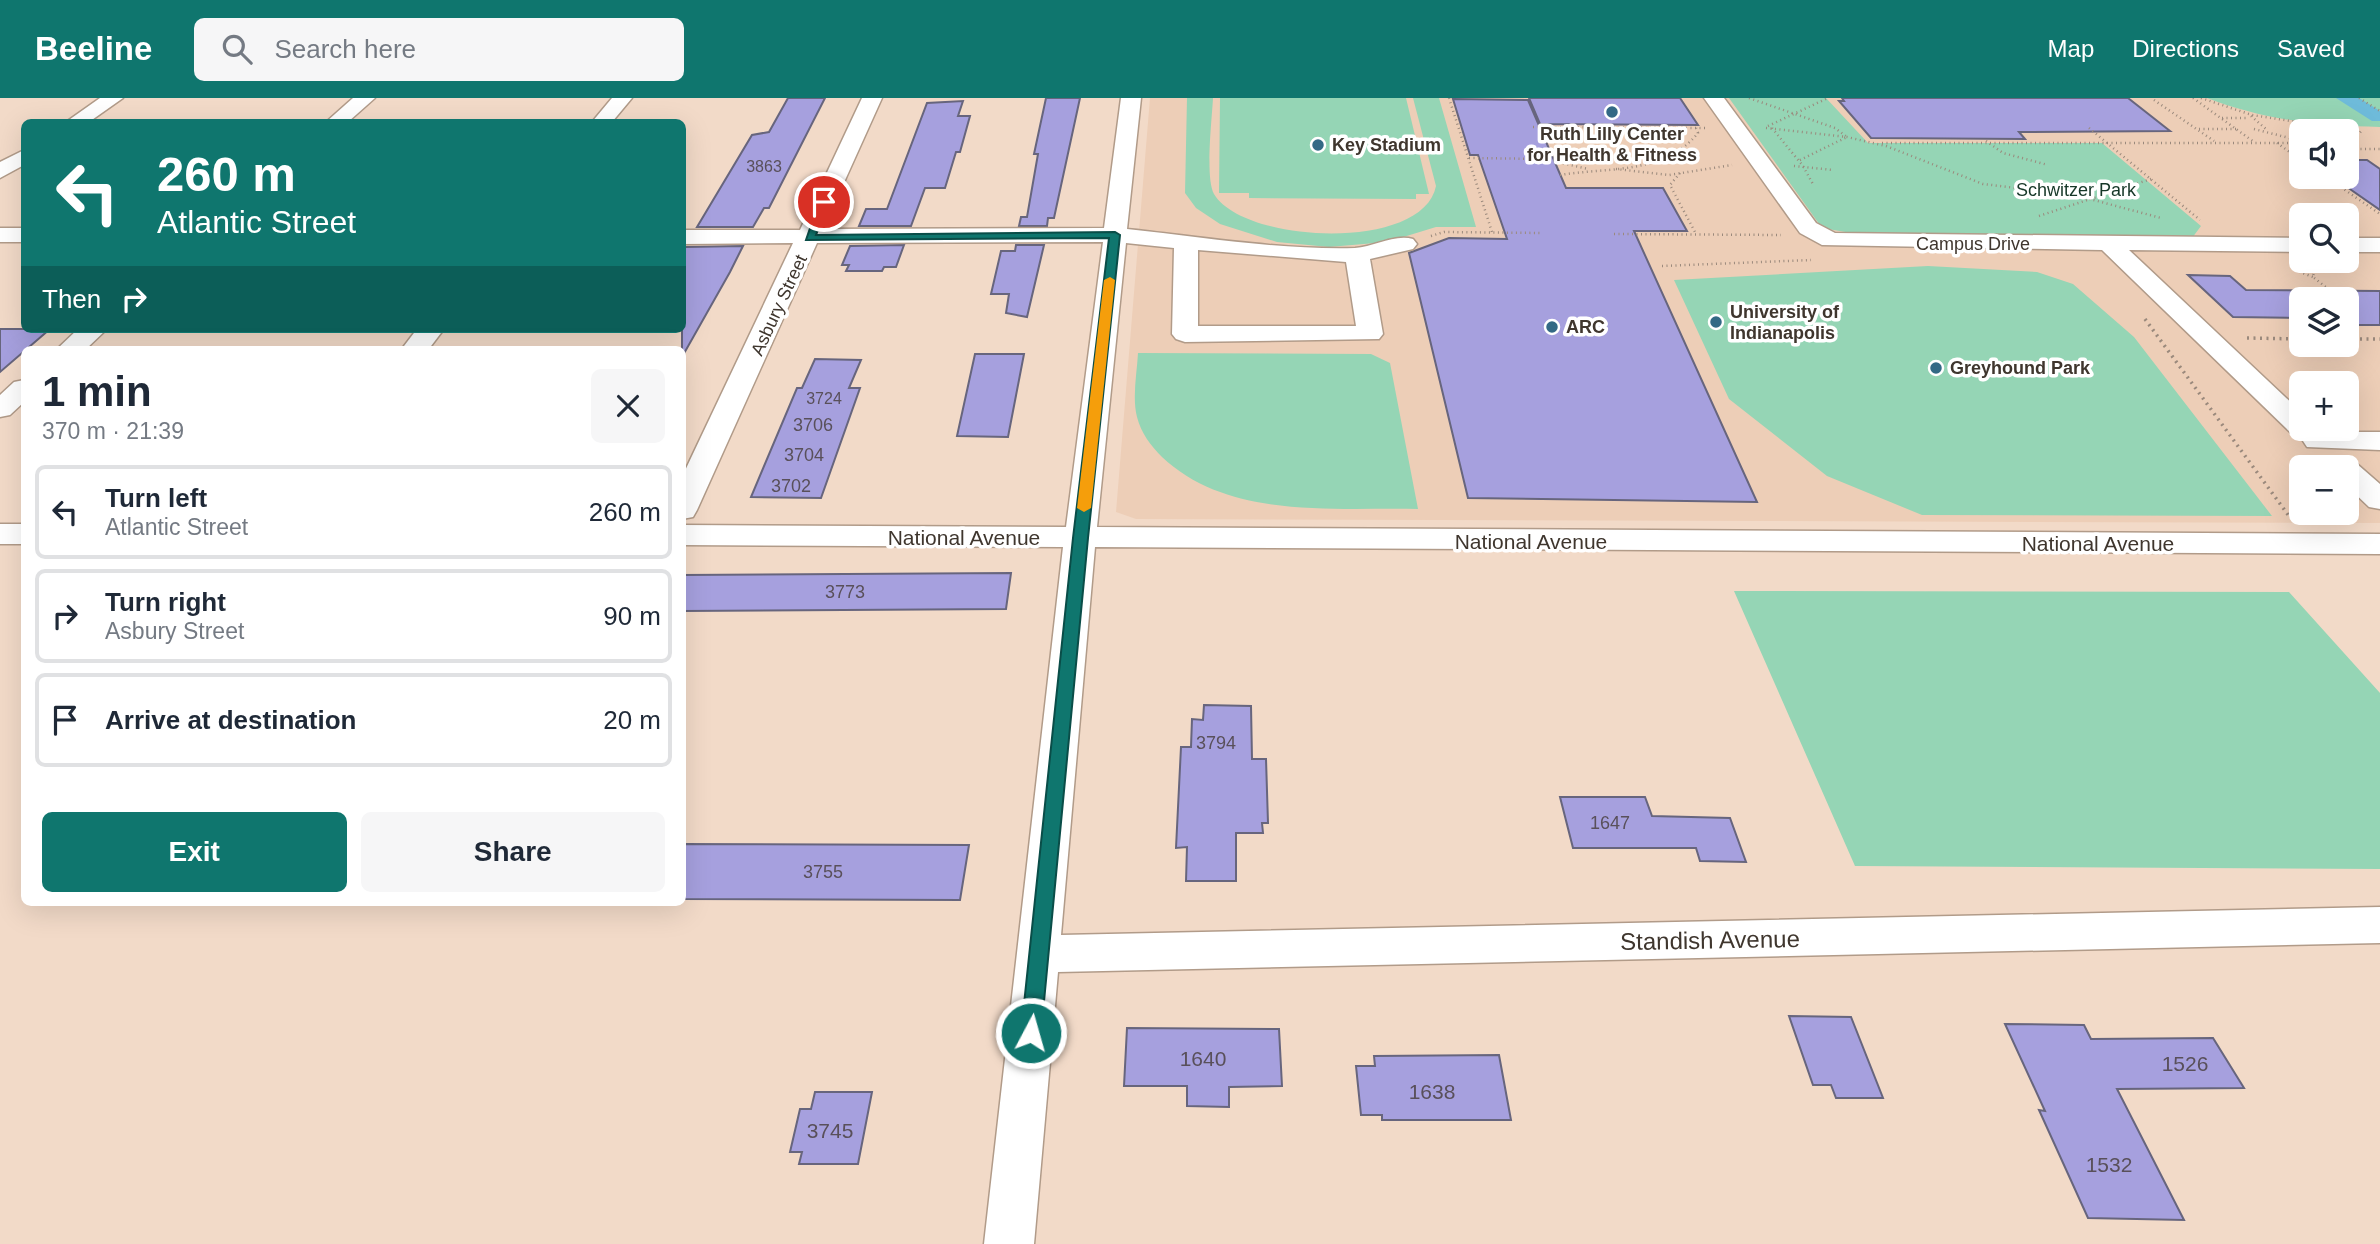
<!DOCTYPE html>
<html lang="en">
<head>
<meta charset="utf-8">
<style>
	:root { --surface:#fff; --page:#f6f6f7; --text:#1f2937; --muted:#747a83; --line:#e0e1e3; --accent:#0f766e }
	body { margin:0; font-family:Arial,sans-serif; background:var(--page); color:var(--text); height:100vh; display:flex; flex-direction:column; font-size:26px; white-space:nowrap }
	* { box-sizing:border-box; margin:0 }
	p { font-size:23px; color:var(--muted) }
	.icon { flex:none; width:38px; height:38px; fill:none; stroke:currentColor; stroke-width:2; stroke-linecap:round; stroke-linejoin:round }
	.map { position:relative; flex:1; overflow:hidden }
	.panel { position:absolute; left:21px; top:248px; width:665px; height:560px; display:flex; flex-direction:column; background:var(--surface); border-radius:10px; box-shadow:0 7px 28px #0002 }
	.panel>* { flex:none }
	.hud { position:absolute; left:21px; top:21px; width:665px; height:214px; border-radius:10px; box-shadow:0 7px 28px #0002; background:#0f766e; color:#fff; overflow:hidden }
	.tools { position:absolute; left:2289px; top:21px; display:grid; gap:14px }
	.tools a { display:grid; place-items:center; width:70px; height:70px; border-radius:10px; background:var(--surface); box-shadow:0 7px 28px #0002; font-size:35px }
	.pin { position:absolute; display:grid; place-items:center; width:60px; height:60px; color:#fff; margin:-30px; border:4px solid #fff; border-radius:50%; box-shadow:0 2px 7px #0007 }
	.me { position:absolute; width:77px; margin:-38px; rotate:6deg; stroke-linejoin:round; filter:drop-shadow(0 0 5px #0008) }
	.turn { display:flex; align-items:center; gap:24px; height:147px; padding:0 21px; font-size:32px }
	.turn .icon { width:91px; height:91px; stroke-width:2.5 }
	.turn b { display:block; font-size:49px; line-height:60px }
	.then { display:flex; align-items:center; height:66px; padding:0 21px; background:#0003; gap:14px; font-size:26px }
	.round { display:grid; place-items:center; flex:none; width:74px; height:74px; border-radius:10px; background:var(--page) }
	.headline { display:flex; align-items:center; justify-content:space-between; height:119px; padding:0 21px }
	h1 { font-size:42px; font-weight:700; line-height:52px }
	.primary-button { display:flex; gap:14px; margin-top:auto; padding:14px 21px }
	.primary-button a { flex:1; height:80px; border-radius:10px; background:var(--accent); color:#fff; font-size:28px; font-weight:700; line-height:80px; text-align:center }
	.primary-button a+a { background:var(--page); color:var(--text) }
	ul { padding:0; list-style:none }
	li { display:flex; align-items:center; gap:21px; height:94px; margin:0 14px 10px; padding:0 7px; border:4px solid var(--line); border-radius:10px }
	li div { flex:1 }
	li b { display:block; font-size:26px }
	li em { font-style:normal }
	header { display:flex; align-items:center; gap:42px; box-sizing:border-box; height:98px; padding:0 35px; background:var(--accent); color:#fff }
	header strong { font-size:33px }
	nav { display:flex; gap:38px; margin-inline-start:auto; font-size:24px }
	.search { width:490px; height:63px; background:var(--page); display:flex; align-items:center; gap:18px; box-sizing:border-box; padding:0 24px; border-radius:10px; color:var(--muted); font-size:26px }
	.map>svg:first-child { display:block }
</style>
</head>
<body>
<header>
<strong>Beeline</strong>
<div class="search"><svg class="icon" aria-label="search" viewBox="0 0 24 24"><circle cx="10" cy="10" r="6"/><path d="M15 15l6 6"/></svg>Search here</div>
<nav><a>Map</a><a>Directions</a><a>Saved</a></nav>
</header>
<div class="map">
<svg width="2380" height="1146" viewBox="0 0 2380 1146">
	<rect width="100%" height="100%" fill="#f2dac8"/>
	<path fill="#edceb7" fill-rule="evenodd" d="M1150,0H2380V425L1136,421L1116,414ZM2301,33H2347V79H2301ZM2301,117H2347V163H2301ZM2301,201H2347V247H2301ZM2301,285H2347V331H2301ZM2301,369H2347V415H2301Z"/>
	<path fill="#95d5b5" d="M1187,0H1213C1212,21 1205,80 1214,96C1244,146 1423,154 1436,88L1413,0H1439L1476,129H1436L1387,144L1329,149L1277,144L1220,126L1196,110L1185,95Z
		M1220,0H1406L1429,96H1416V101L1249,100V95H1219Z
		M1729,0H1826L1868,45H2102L2201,128L2192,140L1857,136L1822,130Z
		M2207,0H2380V29C2320,28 2264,22 2207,0Z
		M1928,168L2037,174L2073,186L2134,239L2272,418L1922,417L1827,378L1729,301L1674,182Z
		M1138,255L1371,256L1390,265L1418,411C1333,409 1229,422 1162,359C1151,348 1141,335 1137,319C1132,299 1137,275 1138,255Z
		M1734,493L2289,494L2380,595V771L1855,768Z"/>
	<path fill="#6ebbda" d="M2336,0H2359L2380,13V23H2372Z"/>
	<path fill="#a6a0de" stroke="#67657d" stroke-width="2" d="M788,0H825L769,110H764L753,129H697L752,37L769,34Z
		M1046,0H1080L1054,120H1048L1047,128H1019L1021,119H1027L1038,56H1034Z
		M1529,0H1680L1698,27L1540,26Z
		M1842,0H2128L2170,33L2019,34L2025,41L1871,40L1839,3H1844Z
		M1453,1L1528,2L1566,90H1663L1687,133H1634L1757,404L1468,400L1409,155L1449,140L1507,141L1478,57H1470Z
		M963,3L958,18H970L960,54H956L945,90H925L911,128H859L866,111H887L927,5Z
		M2347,62H2367L2380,71V112L2347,89Z
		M904,147L896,169H884L882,173H846L849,167H842L850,148Z
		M1016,147H1044L1027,219L1006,215L1009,196H991L1001,153H1015Z
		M743,148L730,174L682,259V153L685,149Z
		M2188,177L2230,178L2246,192L2380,193V227H2347V201H2301V220L2233,219Z
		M0,231H50L0,274Z
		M975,256H1024L1008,339L957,338Z
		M815,261L861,262L849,290H860L821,400L751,399L797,290H802Z
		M1011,475L1006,511L682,513V477Z
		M1204,607L1251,608L1252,661H1266L1268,725H1262L1263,735H1236V783H1186L1187,749L1176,750L1181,649H1191L1192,621L1203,622Z
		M1560,699H1645L1652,718L1730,720L1746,764L1700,763L1696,750H1573Z
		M682,746L969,747L960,802L682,801Z
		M1789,918L1851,919L1883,1000H1836L1831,987H1813Z
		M2005,926L2084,927L2091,941L2213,940L2244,990L2117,991L2184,1122L2088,1120L2039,1012L2045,1013Z
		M1127,930L1279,931L1282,988L1229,989V1009L1187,1008V988H1124Z
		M1499,957L1511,1022H1382V1017H1361L1356,968H1375L1374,958Z
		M815,994H872L858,1066H799L802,1054H790L800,1011H811Z"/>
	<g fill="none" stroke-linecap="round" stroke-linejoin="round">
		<defs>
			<path id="minor" d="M100,0H123L89,24H66Z
				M353,0H375L348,24H326Z
				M612,0H632L612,24H592Z
				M862,0H882L823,131L1104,130L1121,0H1141L1127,131C1202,139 1280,152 1355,150C1374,149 1394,136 1413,141L1417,146L1413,151L1370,161L1383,236L1379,241L1185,244L1176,241L1172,236L1174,150L1126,145L1097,429L2380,436V456L1095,449L1061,837L2380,809V845L1058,874L1034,1146H984L1063,449L682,447V427L1066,429L1103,144L817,145L697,412L693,419L682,421V379L793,145L682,146V132H800ZM1198,152L1346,164L1356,228H1198Z
				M1704,0H1724L1816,125L1835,135L2301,140V154L2129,152L2301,314V331H2314L2301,338L2291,335L2102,152L1822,147L1800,135Z
				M24,52V67L0,80V64Z
				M0,130H24V144H0Z
				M2347,140H2380V154H2347Z
				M78,231H107L85,252H56Z
				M417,231H444L428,252H401Z
				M24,282V304L10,317L0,319V297L14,284Z
				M2317,334H2380V352L2307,349L2303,343L2307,337Z
				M2347,363L2357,366L2380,386V411L2369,409L2347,388V369H2334Z
				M0,426H24V446H0Z"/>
		</defs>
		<use href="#minor" stroke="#b19b89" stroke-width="3"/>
		<path stroke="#9a897c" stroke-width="2.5" stroke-dasharray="1 3.5" stroke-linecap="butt" d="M1449,0L1492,134
			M1749,0L1835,30L1847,39L1798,63
			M2193,0L2254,44
			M2201,0L2252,17L2343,31
			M2359,0L2380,13
			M2154,2L2214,43
			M2251,18L2266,31
			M2222,20H2249
			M1768,28L1828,0
			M1533,29L1705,30
			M1766,30L1847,39L1886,48L1983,86L2075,97L2161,120
			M1772,30L1803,68L1814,88
			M2089,30L2200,122
			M2199,31H2236
			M2254,31L2297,42
			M1986,43L2003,55L2048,67
			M1882,45H2301
			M2277,45L2301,62
			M2347,45H2351L2363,31
			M2347,51H2380
			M1469,60L1544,61L1588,71
			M1794,68L1833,72
			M1616,71L1669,77L1732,67
			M1680,75L1670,87L1696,136
			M1560,77C1608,69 1664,77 1698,35L1696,30
			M2326,79L2380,116
			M2039,118L2151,81
			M1614,136L1781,137
			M1431,138L1444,134L1542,135
			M2317,163L2313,179L2332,194
			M1662,168L1811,162
			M2295,172L2313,179"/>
		<path stroke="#9a897c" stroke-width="3.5" stroke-dasharray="2 4.5" stroke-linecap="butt" d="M2330,192L2333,195
			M2145,221L2289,418
			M2247,240L2301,241
			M2347,241H2380"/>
		<use href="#minor" fill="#fff" fill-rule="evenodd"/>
	</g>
	<path fill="#0f766e" stroke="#0a4d48" stroke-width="2" d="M824,101L829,104L816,137L1115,134L1120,137L1088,440L1041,935L1038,942L1031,944L1024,942L1021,935L1073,440L1109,140L806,142L819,104Z"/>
	<path fill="#f59e0b" d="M1110,179L1115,182L1091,410L1084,414L1077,410L1104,182Z"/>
	<g fill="#336985" stroke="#fff" stroke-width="2.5">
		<circle cx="1612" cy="14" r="7"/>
		<circle cx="1318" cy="47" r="7"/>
		<circle cx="1716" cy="224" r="7"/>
		<circle cx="1552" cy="229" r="7"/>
		<circle cx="1936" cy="270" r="7"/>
	</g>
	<g text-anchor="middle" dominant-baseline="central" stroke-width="7" stroke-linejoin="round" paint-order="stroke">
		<g font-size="16" fill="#59505a">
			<text x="764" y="68">3863</text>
			<text x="824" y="300">3724</text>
		</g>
		<g font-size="18" font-weight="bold" fill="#3f362e" stroke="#fff" text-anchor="start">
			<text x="1612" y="36" text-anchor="middle">Ruth Lilly Center<tspan x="1612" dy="21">for Health &amp; Fitness</tspan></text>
			<text x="1332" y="47">Key Stadium</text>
			<text x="1730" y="214">University of<tspan x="1730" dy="21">Indianapolis</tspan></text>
			<text x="1566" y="229">ARC</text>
			<text x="1950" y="270">Greyhound Park</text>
		</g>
		<g font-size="18" fill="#163728" stroke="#fff">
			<text x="2076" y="92">Schwitzer Park</text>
		</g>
		<g font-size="18" fill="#3f362e" stroke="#fff">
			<text x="1973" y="146">Campus Drive</text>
			<text transform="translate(779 207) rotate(-65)">Asbury Street</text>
		</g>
		<g font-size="18" fill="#59505a">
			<text x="813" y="327">3706</text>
			<text x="804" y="357">3704</text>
			<text x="791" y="388">3702</text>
			<text x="845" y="494">3773</text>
			<text x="1216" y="645">3794</text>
			<text x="1610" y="725">1647</text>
			<text x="823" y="774">3755</text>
		</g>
		<g font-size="21" fill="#3f362e" stroke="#fff">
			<text x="964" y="439">National Avenue</text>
			<text x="1531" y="443">National Avenue</text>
			<text x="2098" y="445">National Avenue</text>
		</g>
		<g font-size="21" fill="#59505a">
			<text x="1203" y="960">1640</text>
			<text x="2185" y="965">1526</text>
			<text x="1432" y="993">1638</text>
			<text x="830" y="1032">3745</text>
			<text x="2109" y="1066">1532</text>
		</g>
		<g font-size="24" fill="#3f362e" stroke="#fff">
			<text transform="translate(1710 842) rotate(-1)">Standish Avenue</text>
		</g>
	</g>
</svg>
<div class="tools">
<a><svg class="icon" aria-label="sound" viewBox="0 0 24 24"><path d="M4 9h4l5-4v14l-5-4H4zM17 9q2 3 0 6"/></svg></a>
<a><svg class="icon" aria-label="search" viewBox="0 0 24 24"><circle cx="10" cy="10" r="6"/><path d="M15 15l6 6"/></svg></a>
<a><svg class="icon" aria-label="layers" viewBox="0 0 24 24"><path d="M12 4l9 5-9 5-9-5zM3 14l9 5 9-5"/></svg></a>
<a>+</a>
<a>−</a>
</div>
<div class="pin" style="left:824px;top:104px;background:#d93025"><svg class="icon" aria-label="arrive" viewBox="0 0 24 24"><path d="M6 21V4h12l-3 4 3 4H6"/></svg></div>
<svg class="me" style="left:1031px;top:935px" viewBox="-20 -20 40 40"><circle r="17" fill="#0f766e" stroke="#fff" stroke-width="3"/><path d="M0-11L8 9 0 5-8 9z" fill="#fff"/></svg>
<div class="hud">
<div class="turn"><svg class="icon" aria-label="left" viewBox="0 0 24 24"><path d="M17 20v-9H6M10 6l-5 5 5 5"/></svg><div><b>260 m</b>Atlantic Street</div></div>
<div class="then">Then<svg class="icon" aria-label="right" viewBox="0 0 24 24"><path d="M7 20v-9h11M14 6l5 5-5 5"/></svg></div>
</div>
<section class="panel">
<div class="headline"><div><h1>1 min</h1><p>370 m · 21:39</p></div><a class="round"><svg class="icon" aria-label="close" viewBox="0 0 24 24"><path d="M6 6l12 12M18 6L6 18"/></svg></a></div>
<ul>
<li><svg class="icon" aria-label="left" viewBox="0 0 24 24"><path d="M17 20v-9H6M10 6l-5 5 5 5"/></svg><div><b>Turn left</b><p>Atlantic Street</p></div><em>260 m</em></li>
<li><svg class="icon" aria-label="right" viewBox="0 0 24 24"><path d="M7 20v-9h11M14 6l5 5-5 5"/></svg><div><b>Turn right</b><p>Asbury Street</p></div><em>90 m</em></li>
<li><svg class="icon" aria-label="arrive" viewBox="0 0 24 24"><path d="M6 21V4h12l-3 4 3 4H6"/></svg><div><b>Arrive at destination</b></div><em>20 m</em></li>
</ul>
<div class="primary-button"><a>Exit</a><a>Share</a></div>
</section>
</div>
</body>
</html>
